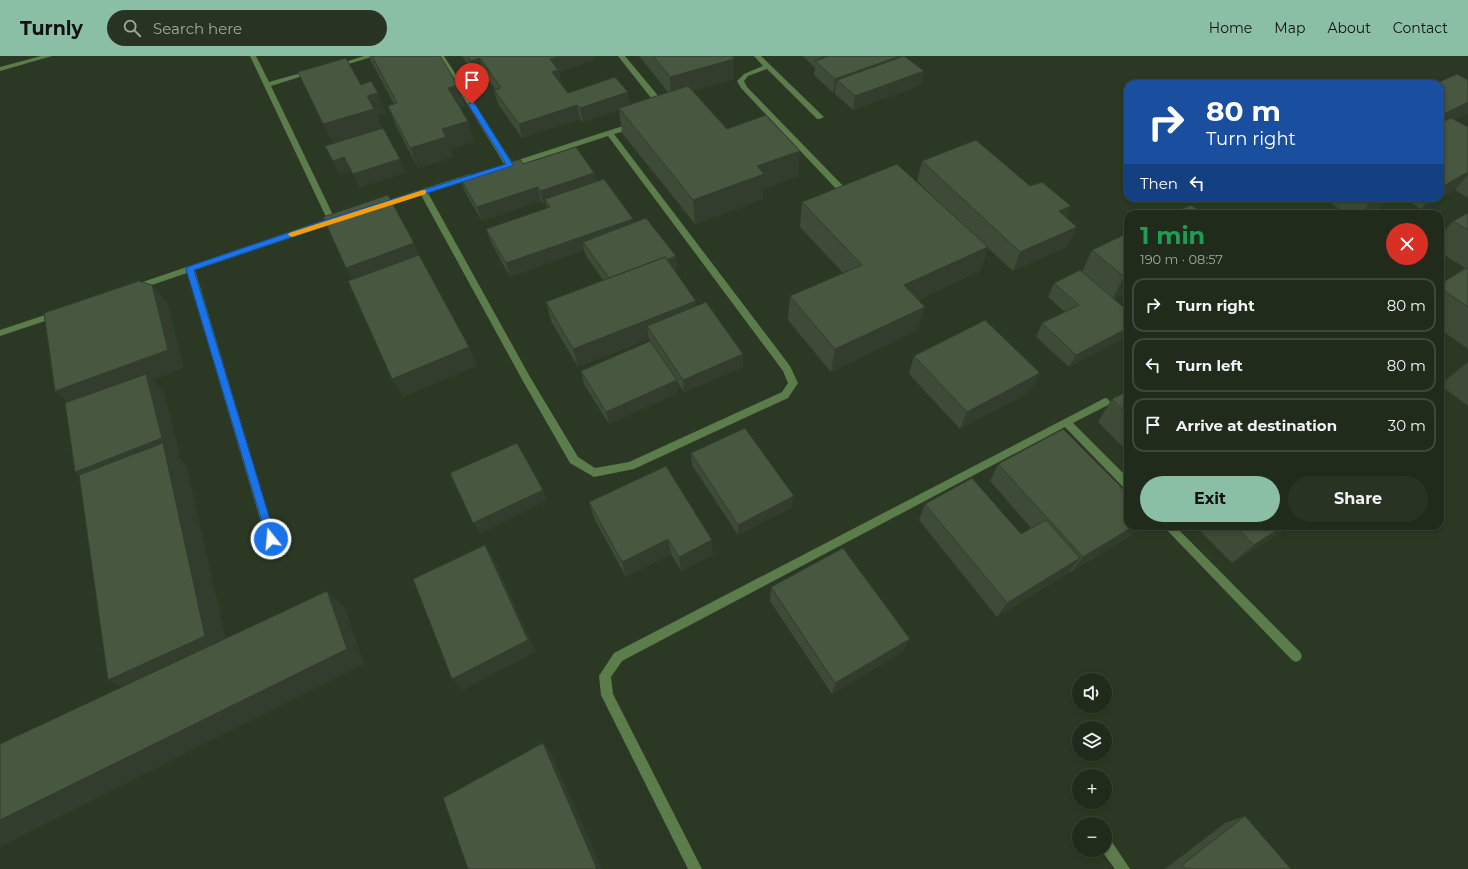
<!DOCTYPE html>
<html lang="en">
<head>
<meta charset="utf-8">
<style>
	:root { --surface:#202b1b; --page:#283324; --text:#f1f3f6; --muted:#a2a7a3; --line:#3d473a; --accent:#8abfa5 }
	body { margin:0; font-family:Montserrat,sans-serif; background:var(--page); color:var(--text); height:100vh; display:flex; flex-direction:column; font-size:15px; white-space:nowrap }
	* { box-sizing:border-box; margin:0 }
	p { font-size:13px; color:var(--muted) }
	.icon { flex:none; width:22px; height:22px; fill:none; stroke:currentColor; stroke-width:2; stroke-linecap:round; stroke-linejoin:round }
	.map { position:relative; flex:1; overflow:hidden }
	.panel { position:absolute; left:1124px; top:154px; width:320px; height:320px; display:flex; flex-direction:column; background:var(--surface); border-radius:12px; box-shadow:0 2px 6px #0003,0 0 0 1px var(--line) }
	.panel>* { flex:none }
	.banner { position:absolute; left:1124px; top:24px; width:320px; height:122px; border-radius:12px; box-shadow:0 2px 6px #0003,0 0 0 1px var(--line); background:#1a4fa0; color:#fff; overflow:hidden }
	.fabs { position:absolute; left:1072px; top:617px; display:grid; gap:8px }
	.fabs a { display:grid; place-items:center; width:40px; height:40px; border-radius:50%; background:var(--surface); box-shadow:0 2px 6px #0003,0 0 0 1px var(--line); font-size:20px }
	.pin { position:absolute; display:grid; place-items:center; width:34px; height:34px; color:#fff; margin:-41px -17px; border-radius:50% 50% 50% 0; rotate:-45deg; box-shadow:0 0 4px #0007 }
	.pin .icon { rotate:45deg }
	.me { position:absolute; width:44px; margin:-22px; rotate:343deg; stroke-linejoin:round; filter:drop-shadow(0 0 3px #0008) }
	.turn { display:flex; align-items:center; gap:14px; height:84px; padding:0 16px; font-size:18px }
	.turn .icon { width:52px; height:52px; stroke-width:2.5 }
	.turn b { display:block; font-size:28px; line-height:34px }
	.then { display:flex; align-items:center; height:38px; padding:0 16px; background:#0003; gap:8px; font-size:15px }
	.round { display:grid; place-items:center; flex:none; width:42px; height:42px; border-radius:21px; background:var(--page) }
	.headline { display:flex; align-items:center; justify-content:space-between; height:68px; padding:0 16px }
	h1 { font-size:24px; font-weight:700; line-height:30px; color:#1e9e55 }
	.primary-button { display:flex; gap:8px; margin-top:auto; padding:8px 16px }
	.primary-button a { flex:1; height:46px; border-radius:24px; background:var(--accent); color:#111; font-size:16px; font-weight:700; line-height:46px; text-align:center }
	.primary-button a+a { background:var(--page); color:var(--text) }
	ul { padding:0; list-style:none }
	li { display:flex; align-items:center; gap:12px; height:54px; margin:0 8px 6px; padding:0 8px; border:2px solid var(--line); border-radius:12px }
	li div { flex:1 }
	li b { display:block; font-size:15px }
	li em { font-style:normal }
	header { display:flex; align-items:center; gap:24px; box-sizing:border-box; height:56px; padding:0 20px; background:var(--accent); color:#111 }
	header strong { font-size:19px }
	nav { display:flex; gap:22px; margin-inline-start:auto; font-size:14px }
	.search { width:280px; height:36px; background:var(--page); display:flex; align-items:center; gap:10px; box-sizing:border-box; padding:0 14px; border-radius:22px; color:var(--muted); font-size:15px }
	.map>svg:first-child { display:block }
</style>
</head>
<body>
<header>
<strong>Turnly</strong>
<div class="search"><svg class="icon" aria-label="search" viewBox="0 0 24 24"><circle cx="10" cy="10" r="6"/><path d="M15 15l6 6"/></svg>Search here</div>
<nav><a>Home</a><a>Map</a><a>About</a><a>Contact</a></nav>
</header>
<div class="map">
<svg width="1468" height="813" viewBox="0 0 1468 813">
	<rect width="100%" height="100%" fill="#2b3924"/>
	<g fill="none" stroke-linecap="round" stroke-linejoin="round">
		<path fill="#5c7d4b" fill-rule="evenodd" d="M41,0H52L0,15V11Z
			M250,0H256L269,26L312,14L315,16L271,30L334,161L337,160L341,163L335,167L195,214L276,483L275,486L271,488L267,486L266,483L187,217L134,235L130,232L131,230L327,163Z
			M364,0H375L335,12L332,10Z
			M438,0H444L512,106L632,67H638V71L614,78L790,310L798,327L788,342L634,413L594,421L570,407L524,327L421,139L379,153L375,150L376,148L470,118H476V122L428,137L530,321L578,401L595,412L629,406L782,336L788,327L783,315L608,80L513,111H506Z
			M618,0H625L665,48V52H659Z
			M754,0H761L824,61L820,63H817L767,13L748,20L744,25L747,31L847,134V138H841L741,32L737,25L744,18L763,10Z
			M57,255L60,256L61,258L60,260L0,280V274Z
			M1105,342L1108,343L1110,346L1108,349L1073,367L1128,422V433L1124,432L1065,371L622,605L611,621L613,638L702,813H688L601,639L599,620L614,597Z
			M1163,470H1175L1300,596L1302,600L1300,604L1296,606L1292,604Z
			M1105,781L1110,783L1130,813H1115L1101,794H1105Z"/>
	</g>
	<path fill="#3e4b37" d="M369,0H440L465,50L459,51L474,85L450,93L453,101L418,112L396,70L388,50L394,48L371,5Z
		M462,0H594V4L559,16L561,28L568,37L628,36L630,49L668,36L639,0H734V23L693,35L727,73L798,120L763,133V143L695,168L622,77L619,54L583,66L580,63L522,82L498,48L494,34L495,33L483,17L475,19Z
		M803,0H905L924,15L921,29L853,54L835,38V36L833,37L814,19L815,12Z
		M1440,28L1455,64L1468,71V142L1455,134L1440,142Z
		M922,105L1030,130L1071,150L1066,161L1068,190L1013,215L988,192L980,215L918,244V274L831,316L788,264L790,240L843,217L800,171L802,146L956,162L917,125Z
		M523,108L594,117L596,125L633,163V167L677,214L675,215L696,250L743,311L684,336L677,326L678,337L609,368L584,328L581,315L662,303L649,283L578,311L551,265L546,246L603,224L586,200L584,194L510,221L491,186L486,173L547,152L546,148L544,149L541,145L482,165L465,136L460,122Z
		M1323,142H1388L1381,151L1368,158H1347Z
		M1404,142H1440L1421,153Z
		M1468,157V293L1440,273V228L1465,212L1440,196V179L1453,165Z
		M1128,177V236L1114,243L1069,311L1036,281L1042,267L1065,256L1048,241L1054,227L1082,216L1092,194Z
		M914,300L1031,335L960,373L909,318Z
		M1468,306V350L1440,329Z
		M1128,335V396L1098,366L1112,343Z
		M691,397L792,451L738,479L692,409Z
		M998,408L1128,470H1141L1136,476L1071,516L1070,515L1068,517L997,561L919,464L925,448L1021,478L1031,472L990,425Z
		M589,446L713,499L681,515L671,498L626,521L594,462Z
		M1195,470H1291L1232,507Z
		M771,531L903,596L832,638L770,545Z
		M1245,760L1291,813H1165L1225,767Z"/>
	<path fill="#323d2d" d="M561,0H594V4L559,16L561,28L552,16L550,3Z
		M726,0H734V23L671,41L670,21Z
		M824,0H864L819,8L820,1Z
		M900,0H905L837,24L835,36L833,37L835,23Z
		M480,2L483,17L475,19L471,5Z
		M924,15L921,29L853,54L855,40Z
		M458,29L465,50L454,53L448,32Z
		M628,36L630,50L619,52V54L583,66L580,52Z
		M378,37L386,57L377,60L383,73L333,88L323,68L367,40Z
		M1468,46V58L1440,72V60Z
		M577,49L580,63L522,82L519,68Z
		M468,65L474,85L450,93L453,101L418,112L410,92L442,73Z
		M800,95L798,120L763,133V143L695,168L693,144L757,110Z
		M344,101L351,115L339,119L333,105Z
		M400,103L405,117L359,132L353,118Z
		M1468,116V119L1455,134L1440,142V132Z
		M594,117L597,131L545,143L546,148L544,149L540,135Z
		M538,131L541,145L482,165L477,151Z
		M1377,142H1388L1381,151L1368,158H1361L1372,144Z
		M1430,142H1440L1421,153Z
		M1071,150L1063,170L1059,155Z
		M633,163L634,177L583,186L584,194L510,221L506,207Z
		M1077,171L1068,190L1013,215L1020,196Z
		M414,187L422,207L356,231L346,212Z
		M988,191L980,215L898,253L904,229Z
		M676,200L677,214L614,240L612,227Z
		M1128,219V236L1111,245L1124,221Z
		M152,229L168,248L184,312L153,324L164,336L180,399L177,400L186,408L229,596L137,638L108,624L96,432L75,416V353L55,335Z
		M696,245L697,264L647,270L649,283L578,311L573,293Z
		M925,251L918,274L831,316L835,293Z
		M1128,272V281L1069,311L1076,299Z
		M469,291L477,310L403,341L392,323Z
		M743,298V311L684,336L683,324Z
		M1040,317L1031,335L960,373L967,356Z
		M677,324L678,337L609,368L606,356Z
		M543,434L547,445L480,478L473,467Z
		M794,440L792,451L738,479V469Z
		M1134,470H1141L1136,476L1071,516L1083,501Z
		M1283,470H1291L1232,507L1254,489Z
		M668,483L671,498L626,521L622,506Z
		M712,484L713,499L681,515L679,501Z
		M485,489L494,504L536,596L463,634L452,623Z
		M1080,502L1068,517L997,561L1007,547Z
		M327,535L345,552L364,608L0,791V764Z
		M910,583L903,596L832,638L835,627Z
		M543,687L552,699L602,813H597Z"/>
	<path fill="#485740" stroke="#323d2d" d="M372,0H440L458,29L448,32L468,65L442,73L446,81L410,92L388,50L397,47Z
		M468,0H561L550,3L558,14L552,16L568,37L615,21L628,36L580,52L577,49L519,68L494,34L501,32L480,2L471,5Z
		M653,0H732L734,3L670,21Z
		M829,0H900L835,23L815,5Z
		M904,0L924,15L855,40L837,24Z
		M346,2L361,29L371,25L378,37L367,40L374,53L323,68L298,16Z
		M1457,18L1468,24V46L1440,60V28H1435Z
		M688,30L727,73L766,59L800,95L757,110L764,118L693,144L619,52Z
		M1451,62L1468,71V116L1440,132V67Z
		M383,72L400,103L353,118L344,101L333,105L325,90Z
		M976,84L1030,130L1042,126L1071,150L1059,155L1077,171L1020,196L922,105Z
		M576,91L594,117L540,135L538,131L477,151L460,122L520,103L523,108Z
		M897,108L988,191L904,229L925,251L835,293L790,240L862,209L802,146Z
		M604,123L633,163L506,207L486,173L550,151L545,143Z
		M388,139L414,187L346,212L323,161Z
		M1369,142H1377L1372,144Z
		M1191,149L1203,158H1171Z
		M1468,157V174L1453,165Z
		M646,162L676,200L667,204L665,201L609,222L583,186Z
		M1128,177V219L1124,221L1092,194Z
		M419,199L469,291L392,323L348,225Z
		M665,201L696,245L573,293L546,246Z
		M1468,211V251L1440,232V228Z
		M1080,214L1128,255V272L1076,299L1042,267L1079,249L1054,227Z
		M139,225L152,229L168,294L55,335L44,257Z
		M706,246L743,298L683,324L647,270Z
		M985,264L1040,317L967,356L914,300Z
		M650,285L677,324L606,356L581,315Z
		M146,318L162,382L75,416L65,347Z
		M1128,335V359L1112,343Z
		M745,372L794,440L738,469L691,397Z
		M1063,373L1128,438V470H1134L1083,501L998,408Z
		M163,387L205,580L108,624L79,419Z
		M517,387L543,434L473,467L450,417Z
		M666,410L712,484L679,501L668,483L622,506L589,446Z
		M972,422L1021,478L1046,464L1080,502L1007,547L925,448Z
		M1235,470H1283L1254,489Z
		M485,489L528,584L452,623L413,523Z
		M843,492L910,583L835,627L771,531Z
		M327,535L347,593L0,764V688Z
		M543,687L597,813H468L443,742Z
		M1245,760L1291,813H1186L1182,809Z"/>
	<path fill="#1a73e8" stroke="#114b97" d="M469,47L475,48L513,109L512,110L334,167L194,214L276,483L275,486L271,487L268,486L186,213L187,211L329,163L506,108L468,48Z"/>
	<path fill="#f59e0b" d="M423,134H426V138L295,180L292,181L288,179L289,177Z"/>
</svg>
<div class="fabs">
<a><svg class="icon" aria-label="sound" viewBox="0 0 24 24"><path d="M4 9h4l5-4v14l-5-4H4zM17 9q2 3 0 6"/></svg></a>
<a><svg class="icon" aria-label="layers" viewBox="0 0 24 24"><path d="M12 4l9 5-9 5-9-5zM3 14l9 5 9-5"/></svg></a>
<a>+</a>
<a>−</a>
</div>
<div class="pin" style="left:472px;top:48px;background:#d93025"><svg class="icon" aria-label="arrive" viewBox="0 0 24 24"><path d="M6 21V4h12l-3 4 3 4H6"/></svg></div>
<svg class="me" style="left:271px;top:483px" viewBox="-20 -20 40 40"><circle r="17" fill="#1a73e8" stroke="#fff" stroke-width="3"/><path d="M0-11L8 9 0 5-8 9z" fill="#fff"/></svg>
<div class="banner">
<div class="turn"><svg class="icon" aria-label="right" viewBox="0 0 24 24"><path d="M7 20v-9h11M14 6l5 5-5 5"/></svg><div><b>80 m</b>Turn right</div></div>
<div class="then">Then<svg class="icon" aria-label="left" viewBox="0 0 24 24"><path d="M17 20v-9H6M10 6l-5 5 5 5"/></svg></div>
</div>
<section class="panel">
<div class="headline"><div><h1>1 min</h1><p>190 m · 08:57</p></div><a class="round" style="background:#d93025;color:#fff"><svg class="icon" aria-label="close" viewBox="0 0 24 24"><path d="M6 6l12 12M18 6L6 18"/></svg></a></div>
<ul>
<li><svg class="icon" aria-label="right" viewBox="0 0 24 24"><path d="M7 20v-9h11M14 6l5 5-5 5"/></svg><div><b>Turn right</b></div><em>80 m</em></li>
<li><svg class="icon" aria-label="left" viewBox="0 0 24 24"><path d="M17 20v-9H6M10 6l-5 5 5 5"/></svg><div><b>Turn left</b></div><em>80 m</em></li>
<li><svg class="icon" aria-label="arrive" viewBox="0 0 24 24"><path d="M6 21V4h12l-3 4 3 4H6"/></svg><div><b>Arrive at destination</b></div><em>30 m</em></li>
</ul>
<div class="primary-button"><a>Exit</a><a>Share</a></div>
</section>
</div>
</body>
</html>
